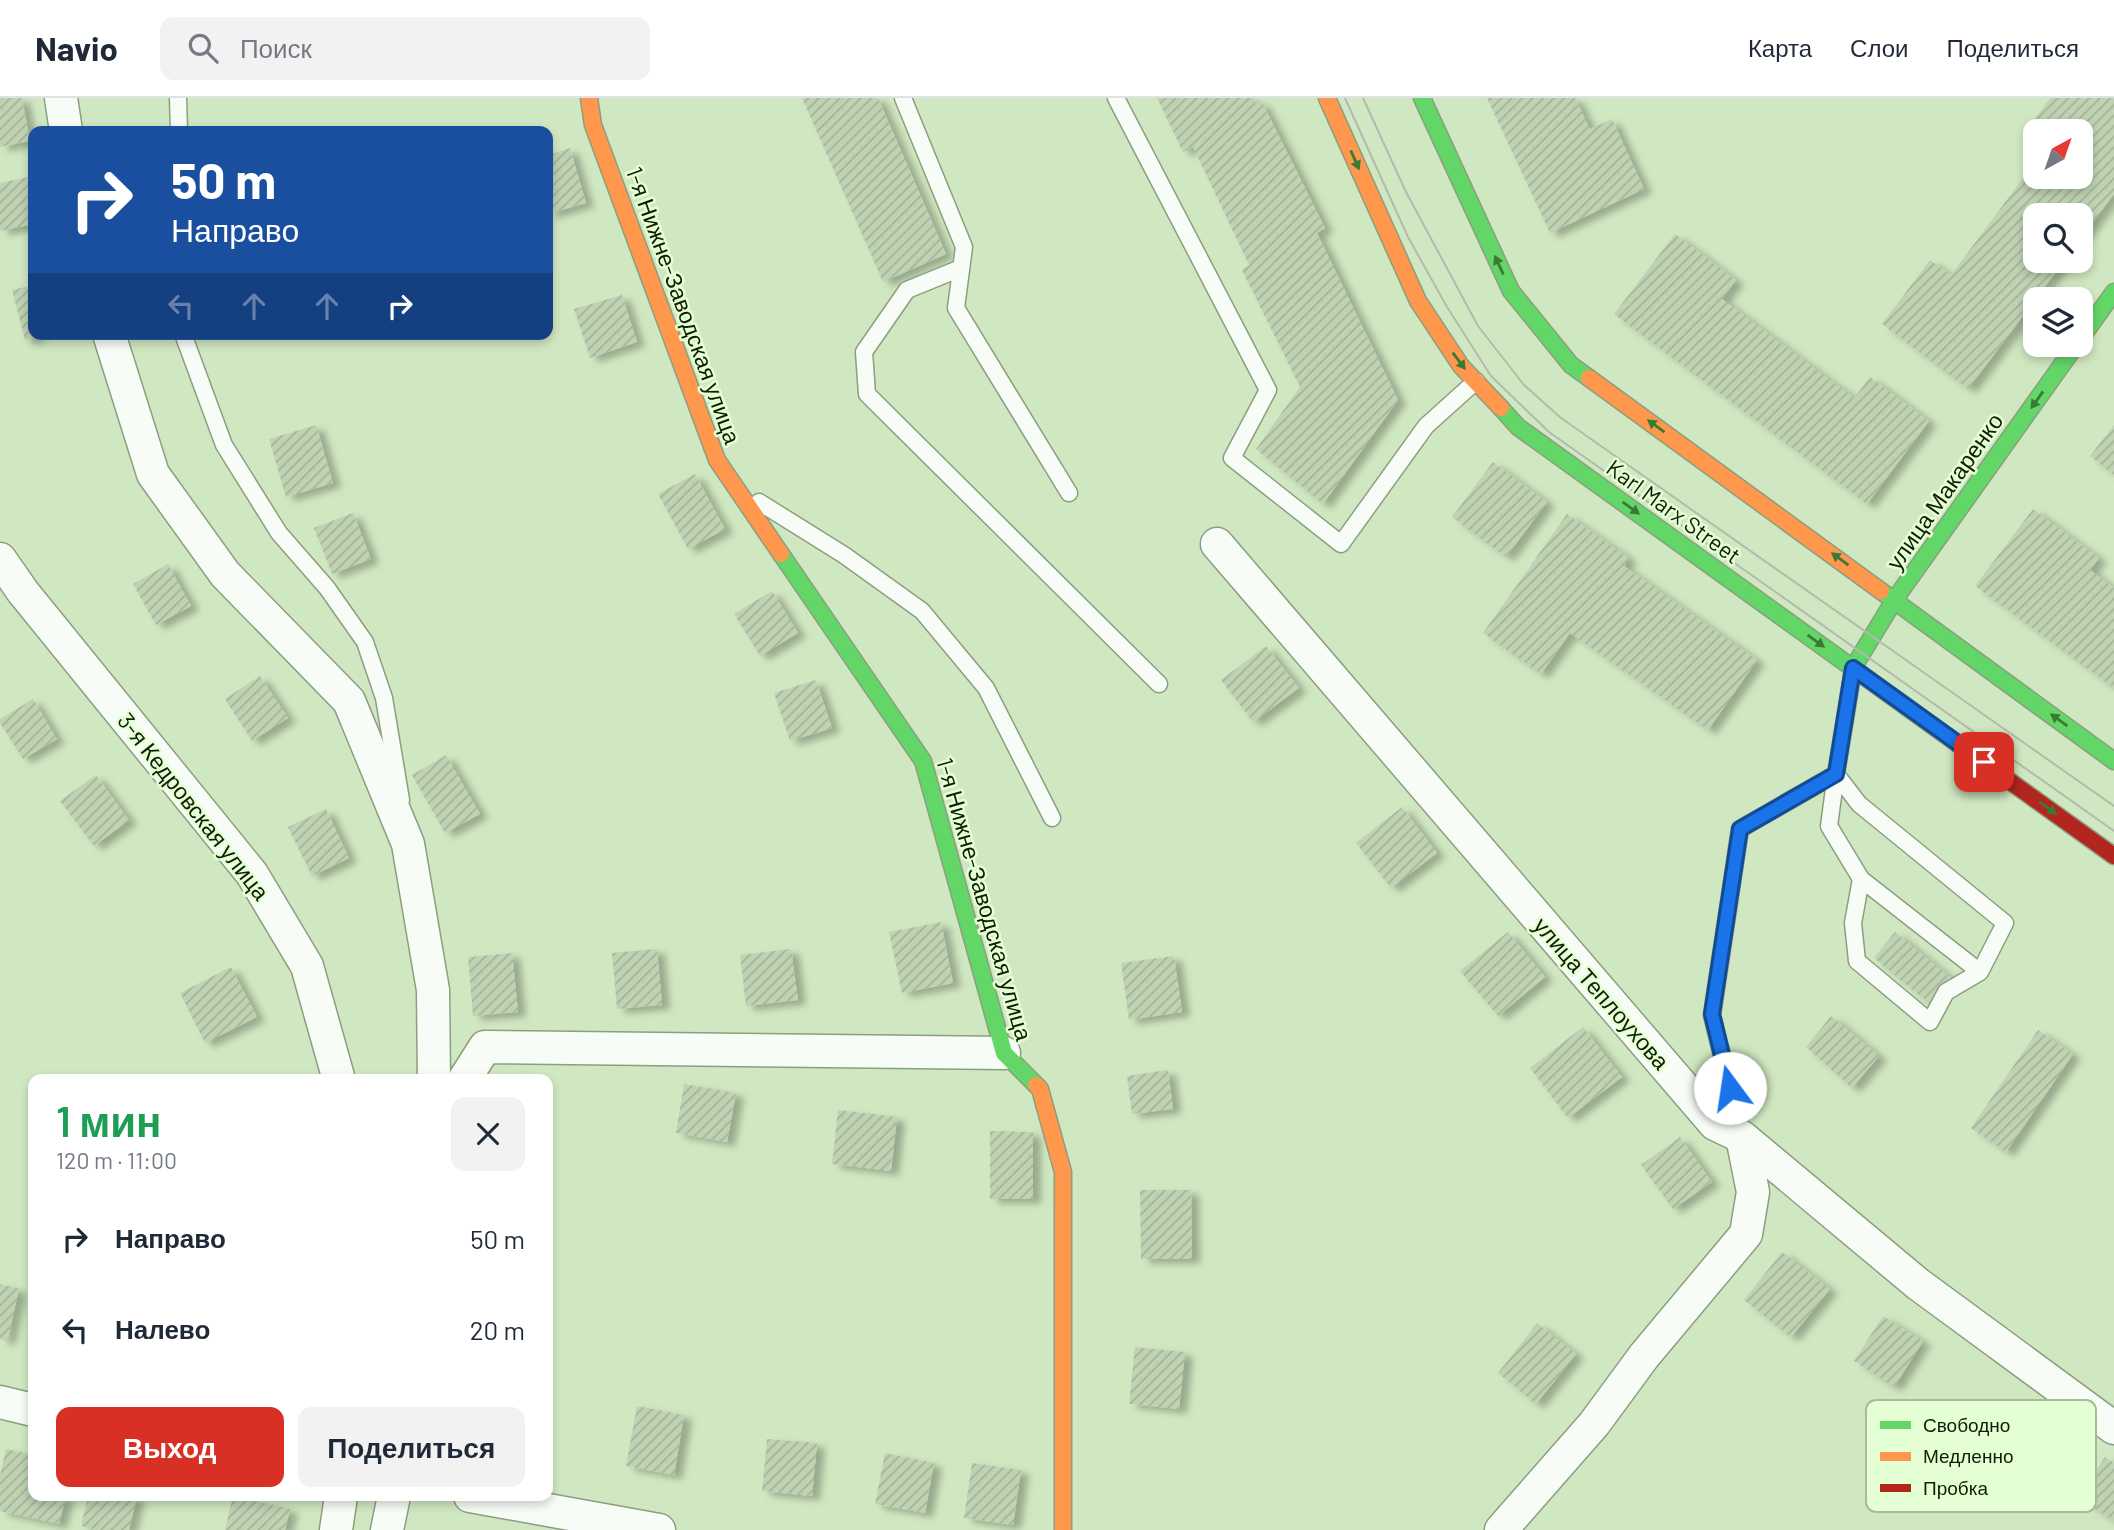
<!DOCTYPE html>
<html lang="ru">
<head>
<meta charset="utf-8">
<style>
	:root { --surface:#fff; --page:#f2f2f3; --text:#1f2937; --muted:#747a83; --line:#e0e1e3; --accent:#d93025 }
	body { margin:0; font-family:Barlow,sans-serif; background:var(--page); color:var(--text); height:100vh; display:flex; flex-direction:column; font-size:26px; white-space:nowrap }
	* { box-sizing:border-box; margin:0 }
	p { font-size:23px; color:var(--muted) }
	.icon { flex:none; width:38px; height:38px; fill:none; stroke:currentColor; stroke-width:2; stroke-linecap:round; stroke-linejoin:round }
	.map { position:relative; flex:1; overflow:hidden }
	.drawer { position:absolute; left:28px; top:976px; width:525px; height:427px; display:flex; flex-direction:column; background:var(--surface); border-radius:14px; box-shadow:0 4px 10px #0003 }
	.drawer>* { flex:none }
	.hud { position:absolute; left:28px; top:28px; width:525px; height:214px; border-radius:14px; box-shadow:0 4px 10px #0003; background:#1a4fa0; color:#fff; overflow:hidden }
	.needle { width:46px; rotate:40deg }
	.fabs { position:absolute; left:2023px; top:21px; display:grid; gap:14px }
	.fabs a { display:grid; place-items:center; width:70px; height:70px; border-radius:14px; background:var(--surface); box-shadow:0 4px 10px #0003; font-size:35px }
	.pin { position:absolute; display:grid; place-items:center; width:60px; height:60px; color:#fff; margin:-30px; border-radius:14px; box-shadow:0 4px 10px #0006 }
	.me { position:absolute; width:77px; margin:-38px; rotate:346deg; stroke-linejoin:round; filter:drop-shadow(0 0 5px #0008) }
	.turn { display:flex; align-items:center; gap:24px; height:147px; padding:0 28px; font-size:32px }
	.turn .icon { width:91px; height:91px; stroke-width:2.5 }
	.turn b { display:block; font-size:49px; line-height:60px }
	.lanes { display:flex; align-items:center; height:66px; padding:0 28px; background:#0003; justify-content:center; gap:35px; direction:ltr }
	.lanes .off { opacity:.35 }
	.round { display:grid; place-items:center; flex:none; width:74px; height:74px; border-radius:14px; background:var(--page) }
	.overview { display:flex; align-items:center; justify-content:space-between; height:119px; padding:0 28px }
	h1 { font-size:42px; font-weight:600; line-height:52px; color:#1e9e55 }
	.cta { display:flex; gap:14px; margin-top:auto; padding:14px 28px }
	.cta a { flex:1; height:80px; border-radius:14px; background:var(--accent); color:#fff; font-size:28px; font-weight:600; line-height:80px; text-align:center }
	.cta a+a { background:var(--page); color:var(--text) }
	ul { padding:0; list-style:none }
	li { display:flex; align-items:center; gap:21px; height:91px; padding:0 28px }
	li div { flex:1 }
	li b { display:block; font-size:26px }
	li em { font-style:normal }
	header { display:flex; align-items:center; gap:42px; box-sizing:border-box; height:98px; padding:0 35px; background:var(--surface); border-bottom:2px solid var(--line) }
	header strong { font-size:33px }
	nav { display:flex; gap:38px; margin-inline-start:auto; font-size:24px }
	.search { width:490px; height:63px; background:var(--page); display:flex; align-items:center; gap:18px; box-sizing:border-box; padding:0 24px; border-radius:14px; color:var(--muted); font-size:26px }
	.map>svg:first-child { display:block }
</style>
</head>
<body>
<header>
<strong>Navio</strong>
<div class="search"><svg class="icon" aria-label="search" viewBox="0 0 24 24"><circle cx="10" cy="10" r="6"/><path d="M15 15l6 6"/></svg>Поиск</div>
<nav><a>Карта</a><a>Слои</a><a>Поделиться</a></nav>
</header>
<div class="map">
<svg width="2114" height="1432" viewBox="0 0 2114 1432">
	<defs>
		<pattern id="building-hatch" width="6" height="6" patternUnits="userSpaceOnUse" patternTransform="scale(1.75)"><rect width="6" height="6" fill="#bfd2b3"/><path d="M-1 1l2-2M0 6l6-6M5 7l2-2" fill="none" stroke="#a3b498"/></pattern>
		<filter id="shadow"><feDropShadow dx="8" dy="4.5" stdDeviation="3.5" flood-color="#0004"/></filter>
	</defs>
	<rect width="100%" height="100%" fill="#d0e8c1"/>
	<path fill="url(#building-hatch)" filter="url(#shadow)" d="M0,0H22L30,43L0,49Z
		M802,0H878L946,156L883,184Z
		M1157,0H1253L1256,6L1262,4L1325,130L1317,135L1398,302L1323,406L1256,351L1300,289L1242,172L1249,167L1193,49L1183,54Z
		M1487,0H1575L1590,31L1612,21L1644,91L1550,135Z
		M2050,0H2114V96L2081,140V117H2035V163H2064L1968,291L1882,226L1930,162L1951,177L2035,64V79H2081V33H2035L2029,29Z
		M570,50L586,105L548,116V57Z
		M28,79L33,105V126L0,133V85Z
		M1675,136L1736,182L1722,201L1854,300L1870,279L1929,323L1867,406L1614,216Z
		M33,187V236L43,237L25,242L12,192Z
		M622,197L637,244L590,260L574,211Z
		M316,327L333,385L286,399L269,341Z
		M2114,327V377L2090,358Z
		M1493,364L1547,404L1506,459L1452,419Z
		M695,376L725,431L688,451L658,396Z
		M2033,411L2099,460L2090,472L2114,490V590L1975,488Z
		M353,415L371,461L332,476L314,430Z
		M1567,416L1629,460L1624,468L1757,562L1708,632L1570,535L1541,576L1483,535Z
		M168,466L191,508L156,527L133,486Z
		M772,493L798,535L760,558L734,516Z
		M1266,548L1299,590L1253,624L1221,582Z
		M260,578L288,620L252,643L225,601Z
		M816,582L832,630L790,643L774,595Z
		M33,601L57,641L23,661L0,625V621Z
		M446,657L480,716L445,735L412,677Z
		M96,677L129,722L94,748L60,703Z
		M1402,709L1437,755L1391,790L1356,745Z
		M326,711L349,760L312,778L288,729Z
		M941,824L953,885L902,895L889,834Z
		M1508,834L1545,879L1498,918L1460,873Z
		M1895,834L1951,880L1930,906L1874,860Z
		M657,851L662,907L617,911L612,855Z
		M791,851L798,902L746,908L740,857Z
		M512,855L518,914L473,918L468,859Z
		M1174,858L1182,914L1129,922L1121,865Z
		M231,869L257,919L205,945L180,895Z
		M1831,918L1879,958L1852,990L1806,949Z
		M1583,929L1622,979L1568,1020L1530,970Z
		M2038,932L2073,956L2006,1054L1971,1030Z
		M1168,972L1173,1011L1132,1016L1127,978Z
		M684,986L736,995L727,1044L676,1035Z
		M838,1012L897,1019L891,1073L832,1066Z
		M990,1033L1033,1034V1101H990Z
		M1680,1039L1712,1084L1673,1111L1641,1067Z
		M1140,1092H1191L1192,1161H1141Z
		M1782,1154L1830,1191L1791,1239L1744,1202Z
		M0,1186L19,1191L7,1243L0,1241Z
		M1883,1218L1923,1243L1894,1289L1854,1263Z
		M1537,1225L1576,1256L1536,1306L1498,1275Z
		M1135,1249L1185,1254L1179,1311L1129,1306Z
		M637,1308L684,1317L674,1377L626,1368Z
		M767,1341L817,1345L812,1398L762,1393Z
		M6,1351L33,1357V1398H66L59,1426L0,1413V1377Z
		M885,1355L934,1365L925,1415L875,1406Z
		M2105,1359L2114,1365V1423L2078,1399Z
		M972,1365L1021,1372L1013,1427L964,1420Z
		M88,1398H137L129,1432H97L81,1428Z
		M233,1398L290,1411L285,1432H225Z"/>
	<g fill="none" stroke-linecap="round" stroke-linejoin="round">
		<defs>
			<path id="lane" d="M178,0L179,33
				M903,0L964,149L956,210L1069,395
				M1116,0L1268,292L1232,360L1341,446L1426,328L1476,283
				M961,170L907,192L864,254L867,296L1159,586
				M183,236L224,347L279,435L327,490L365,544L384,600L401,702
				M759,404L844,457L922,513L986,590L1052,720
				M1836,676L1859,706L2005,825L1980,874L1946,894L1930,924L1857,863L1853,825L1861,781L1829,728Z
				M1861,781L1980,874
				M1742,1039L1712,917L1740,731L1836,676L1853,572"/>
			<path id="street" d="M61,0L66,33
				M109,236L153,376L225,476L349,603L408,746L433,892L434,982
				M1217,446L1715,1026L1742,1039L1918,1186L2114,1330
				M0,461L23,494L252,776L307,868L339,982
				M464,982L485,949L1004,955
				M0,1304L33,1312
				M470,1398L659,1432
				M336,1432L341,1398
				M387,1432L394,1398
				M1501,1432L1594,1326L1644,1258L1746,1136L1753,1094L1742,1039"/>
			<path id="fast" d="M1422,0L1511,193L1571,267L1589,280
				M2081,240L2114,194
				M1501,310L1518,329L1965,651
				M781,456L923,663L1004,955L1036,987
				M1881,493L2114,663
				M1853,570L1895,501L2076,247"/>
			<path id="slow" d="M589,0L593,27L717,362L781,456
				M1327,0L1418,203L1461,268L1501,310
				M1589,280L1881,493
				M1036,987L1040,991L1063,1074V1432"/>
			<path id="jam" d="M1965,651L2114,758"/>
		</defs>
		<use href="#lane" stroke="#8c9e80" stroke-width="19"/>
		<use href="#street" stroke="#8c9e80" stroke-width="35"/>
		<use href="#fast" stroke="#8c9e80" stroke-width="19"/>
		<use href="#slow" stroke="#8c9e80" stroke-width="19"/>
		<use href="#jam" stroke="#8c9e80" stroke-width="19"/>
		<use href="#lane" stroke="#f8fcf6" stroke-width="16"/>
		<use href="#street" stroke="#f8fcf6" stroke-width="32"/>
		<use href="#fast" stroke="#63d668" stroke-width="16"/>
		<use href="#slow" stroke="#ff974d" stroke-width="16"/>
		<use href="#jam" stroke="#b3261e" stroke-width="16"/>
		<path stroke="#b4b9b0" stroke-width="2" d="M1345,0L1408,139L1447,209L1491,278L1549,334L2114,733
			M1363,0L1406,94L1478,228L1524,287L1561,320L2114,708"/>
	</g>
	<defs><path id="oneway-solid" d="M-6-.8H1V-3.2L6.5 0L1 3.2V.8H-6Z" transform="scale(1.75)"/></defs>
	<g fill="#397a36">
		<use href="#oneway-solid" transform="translate(1355 62) rotate(66)"/>
		<use href="#oneway-solid" transform="translate(1499 167) rotate(-115)"/>
		<use href="#oneway-solid" transform="translate(1459 263) rotate(53)"/>
		<use href="#oneway-solid" transform="translate(2037 302) rotate(125)"/>
		<use href="#oneway-solid" transform="translate(1656 328) rotate(-144)"/>
		<use href="#oneway-solid" transform="translate(1631 410) rotate(36)"/>
		<use href="#oneway-solid" transform="translate(1840 461) rotate(-144)"/>
		<use href="#oneway-solid" transform="translate(1816 543) rotate(36)"/>
		<use href="#oneway-solid" transform="translate(2059 622) rotate(-144)"/>
		<use href="#oneway-solid" transform="translate(2048 710) rotate(36)"/>
	</g>
	<g fill="none" stroke-linecap="round" stroke-linejoin="round">
		<defs>
			<path id="route" d="M1730,990L1712,916L1740,731L1836,676L1853,570L1984,664"/>
		</defs>
		<use href="#route" stroke="#114b97" stroke-width="18"/>
		<use href="#route" stroke="#1a73e8" stroke-width="12"/>
	</g>
	<g text-anchor="middle" dominant-baseline="central" stroke-width="5" stroke-linejoin="round" paint-order="stroke">
		<g font-size="23" fill="#0f1e04" stroke="#e5ffd5">
			<text transform="translate(684 207) rotate(70)">1-я Нижне-Заводская улица</text>
			<text transform="translate(1944 393) rotate(-55)">улица Макаренко</text>
			<text transform="translate(1674 413) rotate(36)">Karl Marx Street</text>
			<text transform="translate(194 708) rotate(52)">3-я Кедровская улица</text>
			<text transform="translate(985 801) rotate(74)">1-я Нижне-Заводская улица</text>
			<text transform="translate(1602 895) rotate(49)">улица Теплоухова</text>
		</g>
	</g>
	<rect x="1866" y="1302" width="230" height="112" rx="10" fill="#e5ffd5" stroke="#a5bc96" stroke-width="2"/>
	<rect x="1880" y="1323" width="31" height="8" fill="#63d668"/>
	<rect x="1880" y="1354" width="31" height="9" fill="#ff974d"/>
	<rect x="1880" y="1386" width="31" height="8" fill="#b3261e"/>
	<g font-size="19" fill="#0f1e04">
		<text x="1923" y="1334">Свободно</text>
		<text x="1923" y="1365">Медленно</text>
		<text x="1923" y="1397">Пробка</text>
	</g>
</svg>
<div class="fabs">
<a><svg class="needle" viewBox="-14 -14 28 28"><path d="M0-13l5 13h-10z" fill="#e53935"/><path d="M0 13l5-13h-10z" fill="#747a83"/></svg></a>
<a><svg class="icon" aria-label="search" viewBox="0 0 24 24"><circle cx="10" cy="10" r="6"/><path d="M15 15l6 6"/></svg></a>
<a><svg class="icon" aria-label="layers" viewBox="0 0 24 24"><path d="M12 4l9 5-9 5-9-5zM3 14l9 5 9-5"/></svg></a>
</div>
<div class="pin" style="left:1984px;top:664px;background:#d93025"><svg class="icon" aria-label="arrive" viewBox="0 0 24 24"><path d="M6 21V4h12l-3 4 3 4H6"/></svg></div>
<svg class="me" style="left:1730px;top:990px" viewBox="-20 -20 40 40"><circle r="19" fill="#fff"/><path d="M0-13L10 11 0 6-10 11z" fill="#1a73e8"/></svg>
<div class="hud">
<div class="turn"><svg class="icon" aria-label="right" viewBox="0 0 24 24"><path d="M7 20v-9h11M14 6l5 5-5 5"/></svg><div><b>50 m</b>Направо</div></div>
<div class="lanes"><svg class="icon off" aria-label="left" viewBox="0 0 24 24"><path d="M17 20v-9H6M10 6l-5 5 5 5"/></svg><svg class="icon off" aria-label="ahead" viewBox="0 0 24 24"><path d="M12 20V5M6 11l6-6 6 6"/></svg><svg class="icon off" aria-label="ahead" viewBox="0 0 24 24"><path d="M12 20V5M6 11l6-6 6 6"/></svg><svg class="icon" aria-label="right" viewBox="0 0 24 24"><path d="M7 20v-9h11M14 6l5 5-5 5"/></svg></div>
</div>
<section class="drawer">
<div class="overview"><div><h1>1 мин</h1><p>120 m · 11:00</p></div><a class="round"><svg class="icon" aria-label="close" viewBox="0 0 24 24"><path d="M6 6l12 12M18 6L6 18"/></svg></a></div>
<ul>
<li><svg class="icon" aria-label="right" viewBox="0 0 24 24"><path d="M7 20v-9h11M14 6l5 5-5 5"/></svg><div><b>Направо</b></div><em>50 m</em></li>
<li><svg class="icon" aria-label="left" viewBox="0 0 24 24"><path d="M17 20v-9H6M10 6l-5 5 5 5"/></svg><div><b>Налево</b></div><em>20 m</em></li>
</ul>
<div class="cta"><a>Выход</a><a>Поделиться</a></div>
</section>
</div>
</body>
</html>
